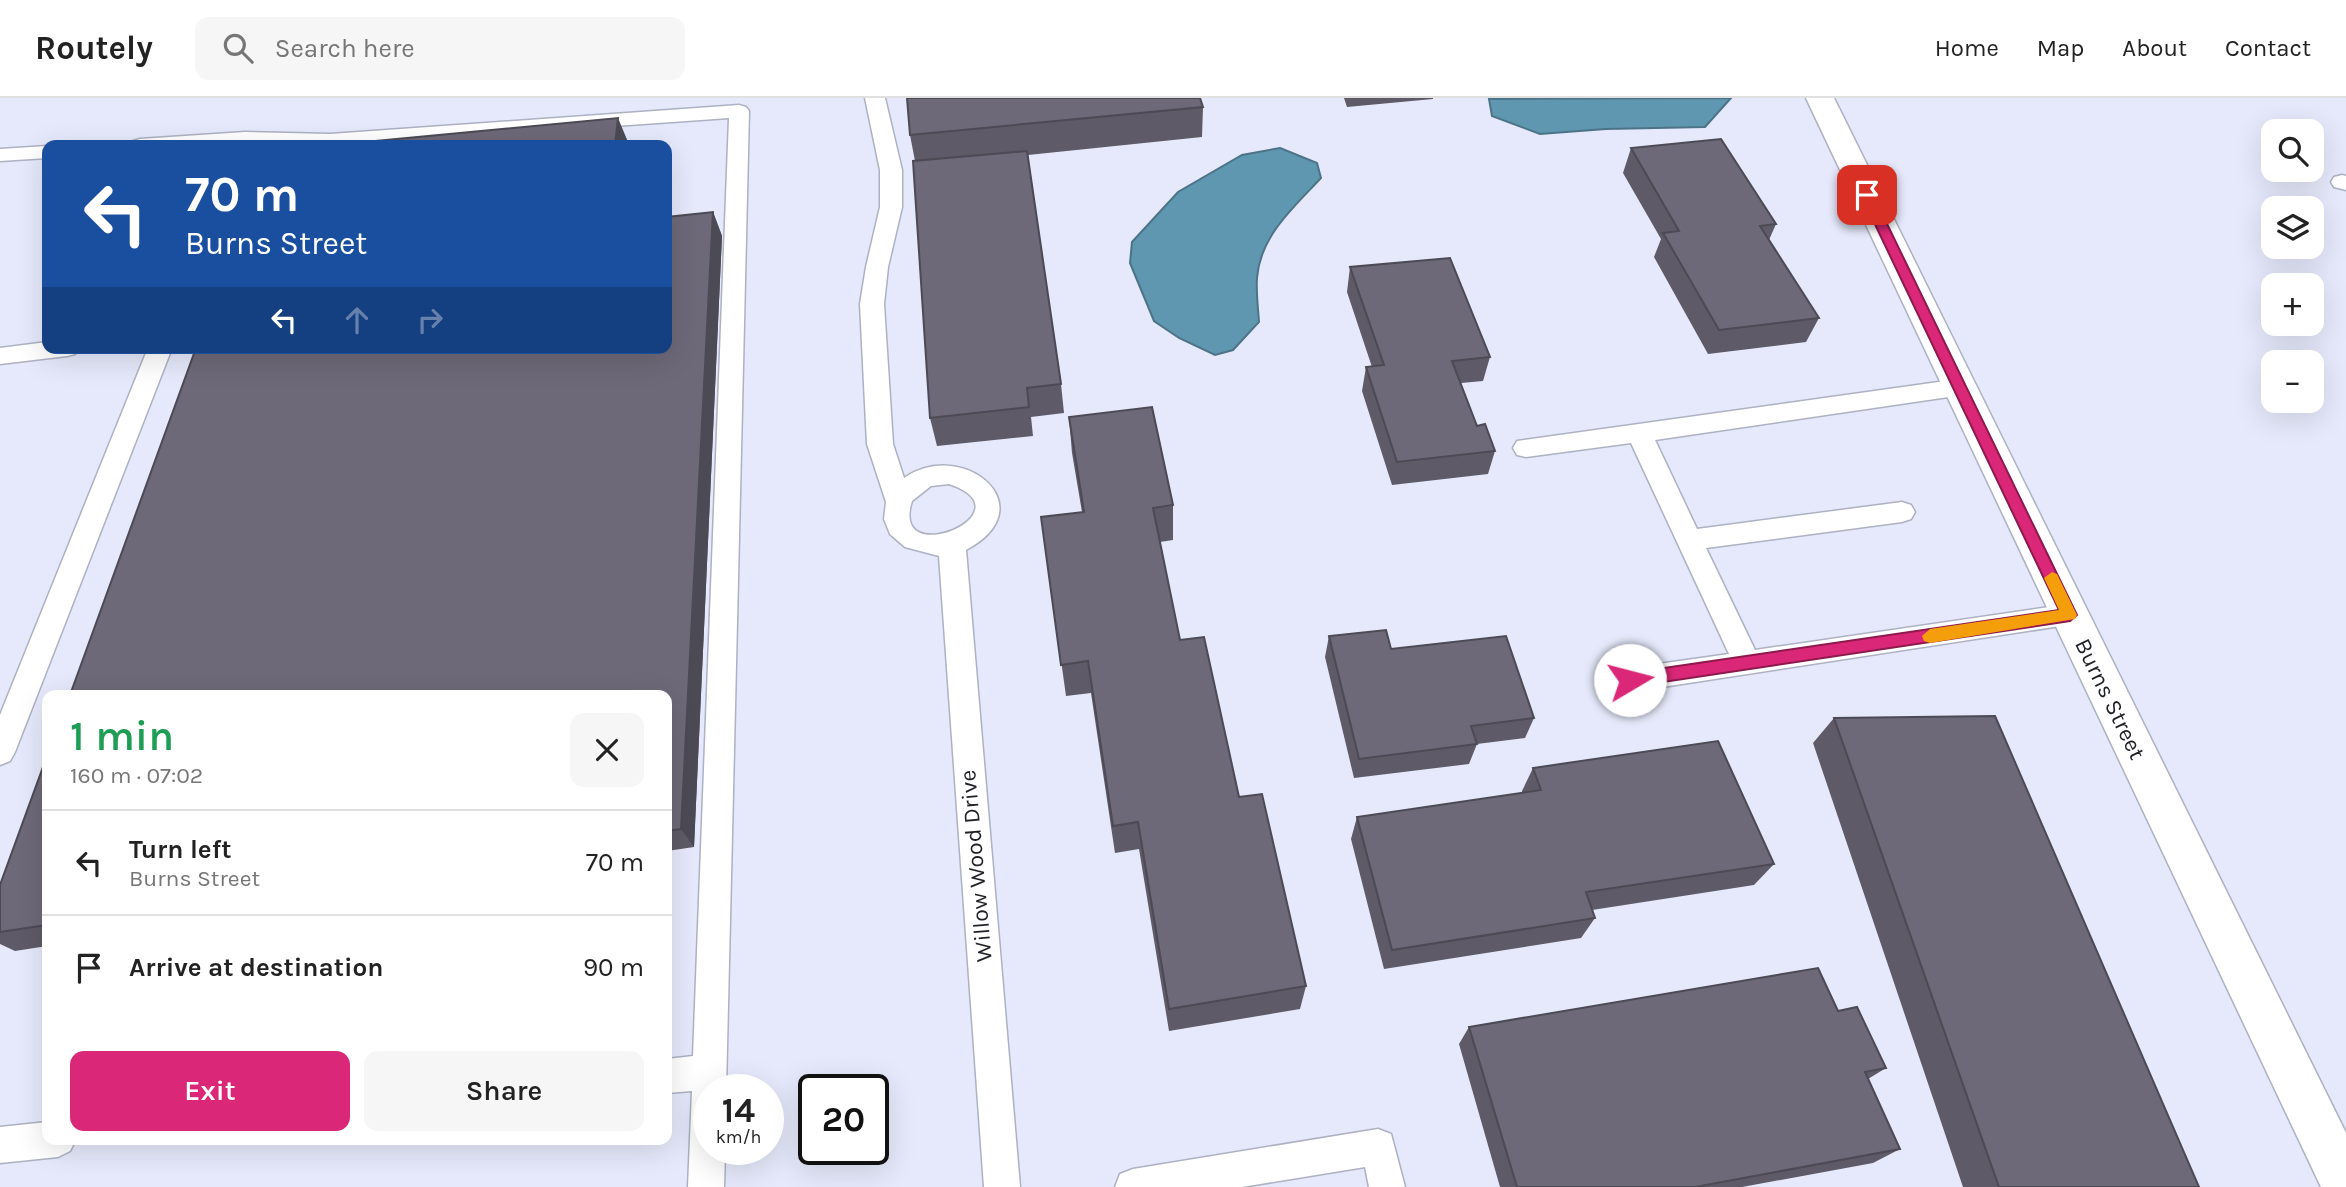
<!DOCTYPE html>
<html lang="en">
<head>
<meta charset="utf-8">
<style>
	:root { --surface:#fff; --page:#f6f6f6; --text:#222; --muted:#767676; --line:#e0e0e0; --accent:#db2777 }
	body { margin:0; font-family:Karla,sans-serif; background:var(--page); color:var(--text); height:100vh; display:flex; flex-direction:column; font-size:26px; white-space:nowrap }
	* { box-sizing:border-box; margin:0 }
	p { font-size:23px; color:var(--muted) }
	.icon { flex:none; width:38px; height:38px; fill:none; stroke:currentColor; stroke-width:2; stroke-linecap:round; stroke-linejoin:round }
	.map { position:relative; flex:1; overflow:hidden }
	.details { position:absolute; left:42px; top:592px; width:630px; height:455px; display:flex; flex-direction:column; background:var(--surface); border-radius:14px; box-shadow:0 7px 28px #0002 }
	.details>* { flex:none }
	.hud { position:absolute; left:42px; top:42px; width:630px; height:214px; border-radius:14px; box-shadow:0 7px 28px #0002; background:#1a4fa0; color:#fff; overflow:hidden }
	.buttons { position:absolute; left:2261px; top:21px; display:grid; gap:14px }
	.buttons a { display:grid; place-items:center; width:63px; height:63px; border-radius:14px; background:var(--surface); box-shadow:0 7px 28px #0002; font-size:35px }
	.speed { position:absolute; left:693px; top:976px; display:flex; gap:14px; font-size:35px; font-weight:700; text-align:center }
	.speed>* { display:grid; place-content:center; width:91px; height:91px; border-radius:50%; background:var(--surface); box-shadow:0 7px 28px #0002; line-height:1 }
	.speed small { font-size:18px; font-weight:400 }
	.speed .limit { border:4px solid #111; border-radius:10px; background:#fff; color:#111 }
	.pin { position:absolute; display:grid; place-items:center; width:60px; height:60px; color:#fff; margin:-30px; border-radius:14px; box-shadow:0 4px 10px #0006 }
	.me { position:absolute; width:77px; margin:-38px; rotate:82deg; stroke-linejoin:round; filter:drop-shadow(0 0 5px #0008) }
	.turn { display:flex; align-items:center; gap:24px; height:147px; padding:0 28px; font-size:32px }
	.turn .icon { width:91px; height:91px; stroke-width:2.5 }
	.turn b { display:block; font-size:49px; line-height:60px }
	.lanes { display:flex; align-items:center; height:66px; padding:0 28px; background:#0003; justify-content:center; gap:35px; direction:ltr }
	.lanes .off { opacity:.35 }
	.round { display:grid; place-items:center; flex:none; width:74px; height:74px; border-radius:14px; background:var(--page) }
	.headline { display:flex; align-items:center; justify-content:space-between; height:119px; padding:0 28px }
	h1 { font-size:42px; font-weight:600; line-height:52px; color:#1e9e55 }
	.button { display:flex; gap:14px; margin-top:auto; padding:14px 28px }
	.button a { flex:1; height:80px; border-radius:14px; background:var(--accent); color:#fff; font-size:28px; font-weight:600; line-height:80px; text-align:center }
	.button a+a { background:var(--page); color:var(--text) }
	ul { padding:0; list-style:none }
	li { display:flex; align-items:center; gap:21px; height:105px; padding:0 28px; border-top:2px solid var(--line) }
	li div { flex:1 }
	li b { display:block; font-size:26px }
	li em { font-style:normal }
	header { display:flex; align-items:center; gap:42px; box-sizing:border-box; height:98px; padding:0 35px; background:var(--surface); border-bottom:2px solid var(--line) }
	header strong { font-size:33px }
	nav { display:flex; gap:38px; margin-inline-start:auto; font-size:24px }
	.search { width:490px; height:63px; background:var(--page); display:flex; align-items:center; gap:18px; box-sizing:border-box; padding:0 24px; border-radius:14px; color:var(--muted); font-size:26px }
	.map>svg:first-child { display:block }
</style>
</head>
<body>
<header>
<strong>Routely</strong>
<div class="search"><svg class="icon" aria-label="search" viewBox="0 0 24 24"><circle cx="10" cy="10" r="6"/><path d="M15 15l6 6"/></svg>Search here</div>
<nav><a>Home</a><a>Map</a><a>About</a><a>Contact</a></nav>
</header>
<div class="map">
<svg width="2346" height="1089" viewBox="0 0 2346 1089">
	<rect width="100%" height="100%" fill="#e5e9fb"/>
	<path fill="#6097b0" stroke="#4c7387" stroke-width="2" d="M1731,0L1705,29L1606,31L1540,36L1492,18L1489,1Z
		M1280,50L1317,65L1321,80C1294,109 1260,138 1257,180C1256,194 1258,209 1259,224L1233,252L1215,257L1179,240L1154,223L1130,165L1132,144L1178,94L1242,57Z"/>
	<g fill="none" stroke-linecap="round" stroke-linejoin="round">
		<defs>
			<path id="lane" d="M865,0H885L902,72V109L888,169L884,206L893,346L904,380C963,339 1047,409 966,452L1020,1089H984L939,458L905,449L890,436L884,421L886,404L867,346L860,206L866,169L880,109V72ZM949,386C1033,414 889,475 912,403L931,388Z
				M739,7L746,9L749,13L726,992H709V1052H725L724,1089H688L692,993L667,995V961L693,958L729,20L345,47H130L133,43L140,41L245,34L330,36Z
				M47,48V60L0,63V51Z
				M2342,77L2346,78V92L2334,89L2331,84L2334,79Z
				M47,244V250H79L75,256L67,258L0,266V250Z
				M148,250H172L15,654L10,663L0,667V617Z
				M1960,281L1969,284L1972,290L1969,296L1655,342L1697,431L1902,404L1911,407L1915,414L1911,421L1902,424L1706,450L1755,552L2070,506L2080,509L2084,517L2080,525L1630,594L1620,591L1616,582L1620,573L1630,570L1729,556L1631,345L1526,359L1517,357L1513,350L1517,343Z
				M47,1024V1041H76L70,1053L58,1059L0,1065V1029Z
				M1378,1031L1391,1036L1405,1089H1369L1365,1069L1242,1089H1115L1120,1076L1133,1071Z"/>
			<path id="street" d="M1806,0H1834L2346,1035V1089H2321Z"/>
		</defs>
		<use href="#lane" stroke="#adb1c2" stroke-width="3"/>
		<use href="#street" stroke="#adb1c2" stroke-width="3"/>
		<use href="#lane" fill="#fff" fill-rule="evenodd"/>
		<use href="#street" fill="#fff" fill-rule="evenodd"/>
	</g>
	<path fill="#5e5a67" d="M1344,0H1433V1L1347,9Z
		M1203,9L1202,39L1028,57L1061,286L1064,315L1031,319L1033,338L937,348L930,320L915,63L910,37Z
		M1631,50L1776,126L1769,142L1819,220L1806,244L1708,256L1654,159L1661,141L1623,75Z
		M713,114L722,138L694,749L667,753V597Z
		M1350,169L1490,259L1483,283L1461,285L1477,328L1495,353L1488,376L1392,387L1362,293L1366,269H1372L1347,194Z
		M1069,319L1173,407V442L1160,444L1180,542L1239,699L1306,888L1300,911L1169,933L1139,751L1115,755L1091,595L1066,598L1041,419L1082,414L1072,355Z
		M1329,538L1391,551L1534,620L1525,640L1477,646L1469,666L1354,680L1325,559Z
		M1834,620L2199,1089H1963L1813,645Z
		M47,658V848L15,853L0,846V787Z
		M1533,670L1774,766L1754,787L1592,812L1595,820L1581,840L1384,871L1351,741L1357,719L1522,695V693Z
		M1838,913L1886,970L1868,981L1900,1051L1873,1065L1742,1089H1500L1459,946L1469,929Z"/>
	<path fill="#4c4a54" d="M618,20L628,44V47H615Z
		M713,114L722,138L694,749L681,731Z"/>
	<path fill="#6d6978" stroke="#4c4a54" stroke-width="2" d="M907,0H1200L1203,9L910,37Z
		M618,20L615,47H333Z
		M1721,41L1776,126L1760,128L1819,220L1719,232L1663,135L1679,133L1631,50Z
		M1027,53L1061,286L1027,290L1029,309L930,320L913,63Z
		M713,114L681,731L667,733V597H70L196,250H667V119Z
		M1450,160L1490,259L1452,263L1477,328L1485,326L1495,353L1397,364L1366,269L1384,267L1350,169Z
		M1152,309L1173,407L1153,410L1180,542L1204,539L1239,699L1262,696L1306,888L1169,911L1138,724L1113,728L1088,563L1061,567L1041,419L1084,414L1069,319Z
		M1386,532L1391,551L1506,538L1534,620L1471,628L1477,646L1359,661L1329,538Z
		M1995,618L2199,1089H1999L1834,620Z
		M1718,643L1774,766L1586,794L1595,820L1392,852L1357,719L1541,692L1533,670Z
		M47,658V827L0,834V787Z
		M1818,870L1838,913L1857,909L1886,970L1865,974L1900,1051L1695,1089H1517L1469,929Z"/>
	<path fill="#db2777" stroke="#8e194d" stroke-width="2" d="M1867,93L1873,97L2077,517L2070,523L1630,589L1625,587L1622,582L1625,577L1630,575L2059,512L1861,97Z"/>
	<path fill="#f59e0b" d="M2052,474L2057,476L2077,517L2075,521L1930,545L1924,543L1922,538L1930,531L2059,512L2044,480Z"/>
	<g text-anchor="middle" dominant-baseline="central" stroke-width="5" stroke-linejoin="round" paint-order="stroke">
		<g font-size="23" fill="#1e2026" stroke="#fff">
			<text transform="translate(2110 601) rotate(64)">Burns Street</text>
			<text transform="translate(976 768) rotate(-95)">Willow Wood Drive</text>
		</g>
	</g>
</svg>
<div class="buttons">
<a><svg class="icon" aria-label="search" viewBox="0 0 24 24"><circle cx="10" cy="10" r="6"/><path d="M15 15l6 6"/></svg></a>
<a><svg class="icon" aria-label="layers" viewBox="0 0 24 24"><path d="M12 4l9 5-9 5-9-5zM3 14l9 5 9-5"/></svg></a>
<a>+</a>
<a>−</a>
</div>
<div class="speed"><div>14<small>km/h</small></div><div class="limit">20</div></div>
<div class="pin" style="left:1867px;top:97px;background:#d93025"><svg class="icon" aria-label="arrive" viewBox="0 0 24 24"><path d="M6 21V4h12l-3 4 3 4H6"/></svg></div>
<svg class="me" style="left:1630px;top:582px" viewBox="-20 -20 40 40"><circle r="19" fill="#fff"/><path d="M0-13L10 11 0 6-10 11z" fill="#db2777"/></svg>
<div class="hud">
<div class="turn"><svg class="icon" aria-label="left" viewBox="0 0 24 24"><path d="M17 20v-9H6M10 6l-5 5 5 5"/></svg><div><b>70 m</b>Burns Street</div></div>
<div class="lanes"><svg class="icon" aria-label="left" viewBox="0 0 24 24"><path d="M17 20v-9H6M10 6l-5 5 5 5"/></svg><svg class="icon off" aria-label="ahead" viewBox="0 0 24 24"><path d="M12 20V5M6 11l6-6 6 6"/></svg><svg class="icon off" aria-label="right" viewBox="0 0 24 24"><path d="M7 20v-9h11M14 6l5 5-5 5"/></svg></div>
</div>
<section class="details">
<div class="headline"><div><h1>1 min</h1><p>160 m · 07:02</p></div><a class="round"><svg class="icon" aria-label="close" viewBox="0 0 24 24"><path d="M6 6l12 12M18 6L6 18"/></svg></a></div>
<ul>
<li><svg class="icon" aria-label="left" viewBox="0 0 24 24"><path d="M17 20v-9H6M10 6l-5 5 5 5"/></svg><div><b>Turn left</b><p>Burns Street</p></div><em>70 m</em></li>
<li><svg class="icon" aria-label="arrive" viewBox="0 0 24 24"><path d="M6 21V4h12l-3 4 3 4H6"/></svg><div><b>Arrive at destination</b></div><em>90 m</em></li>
</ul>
<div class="button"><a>Exit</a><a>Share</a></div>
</section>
</div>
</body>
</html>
